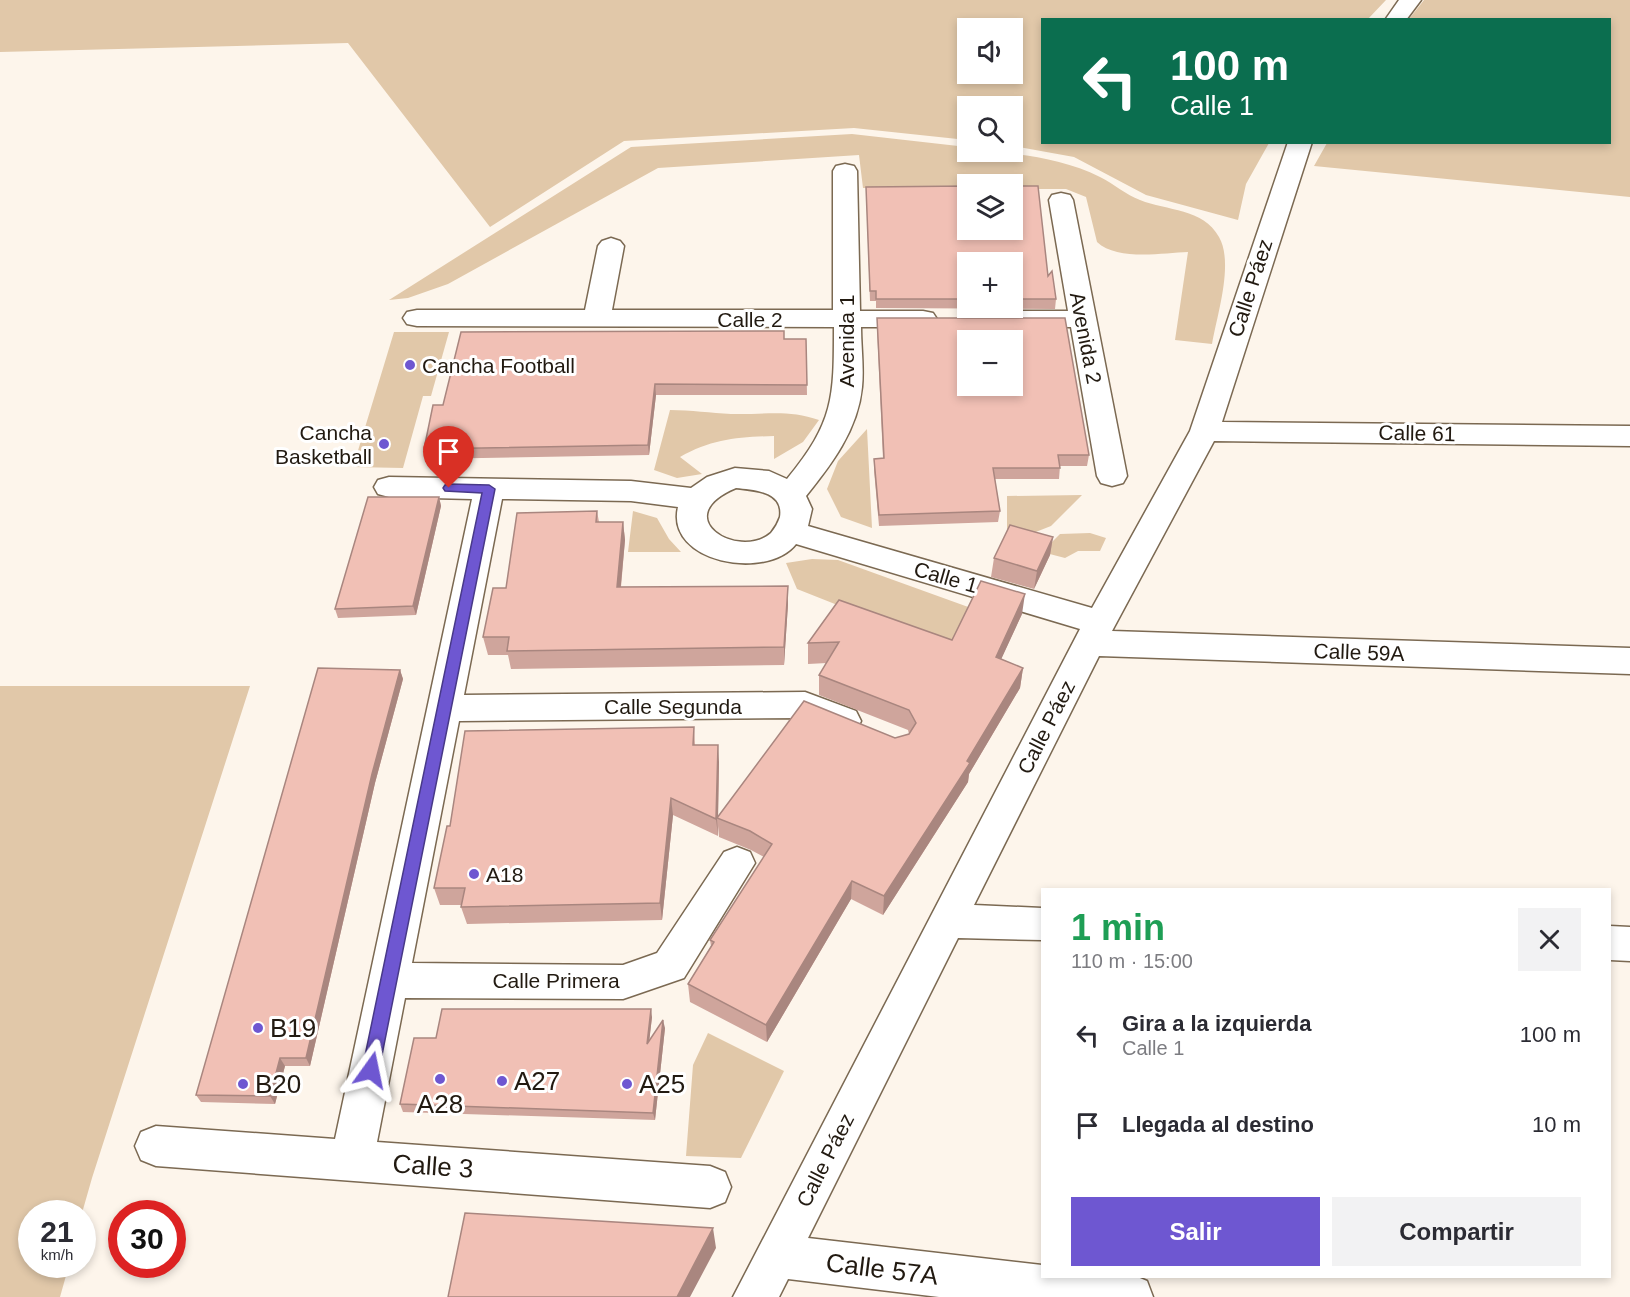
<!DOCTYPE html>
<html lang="es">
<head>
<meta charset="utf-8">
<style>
	:root { --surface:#fff; --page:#f2f2f3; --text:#2b2b33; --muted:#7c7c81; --accent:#6e57d1 }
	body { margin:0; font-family:Arial,sans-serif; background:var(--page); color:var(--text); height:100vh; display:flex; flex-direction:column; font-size:22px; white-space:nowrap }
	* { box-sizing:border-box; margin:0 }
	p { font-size:20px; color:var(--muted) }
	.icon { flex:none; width:33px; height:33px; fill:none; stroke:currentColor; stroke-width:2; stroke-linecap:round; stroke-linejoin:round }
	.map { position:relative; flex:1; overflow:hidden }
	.sheet { position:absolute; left:1041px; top:888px; width:570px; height:390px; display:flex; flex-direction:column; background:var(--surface); border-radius:0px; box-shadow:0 3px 9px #0003 }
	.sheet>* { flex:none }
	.hud { position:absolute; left:1041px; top:18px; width:570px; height:126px; border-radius:0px; box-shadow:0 3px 9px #0003; background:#0b6e4f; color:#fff; overflow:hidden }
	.controls { position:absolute; left:957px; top:18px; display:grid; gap:12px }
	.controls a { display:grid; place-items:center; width:66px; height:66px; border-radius:0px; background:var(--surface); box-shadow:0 3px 9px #0003; font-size:30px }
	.speed { position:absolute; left:18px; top:1200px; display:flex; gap:12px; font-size:30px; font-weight:700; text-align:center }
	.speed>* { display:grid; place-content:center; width:78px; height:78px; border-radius:50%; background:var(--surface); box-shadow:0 3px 9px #0003; line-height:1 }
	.speed small { font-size:15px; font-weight:400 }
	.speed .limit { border:9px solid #d22; background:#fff; color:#111 }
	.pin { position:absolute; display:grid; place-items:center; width:51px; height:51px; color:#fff; margin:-62px -26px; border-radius:50% 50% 50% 0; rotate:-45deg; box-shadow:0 0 6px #0007 }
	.pin .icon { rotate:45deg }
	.me { position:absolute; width:66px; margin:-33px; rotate:12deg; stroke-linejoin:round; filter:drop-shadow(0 0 4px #0008) }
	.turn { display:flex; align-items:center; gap:21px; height:126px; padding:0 30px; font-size:27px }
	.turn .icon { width:78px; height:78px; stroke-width:2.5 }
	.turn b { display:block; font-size:42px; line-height:51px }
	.round { display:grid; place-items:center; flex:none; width:63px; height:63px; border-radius:0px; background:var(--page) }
	.summary { display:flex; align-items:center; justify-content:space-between; height:102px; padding:0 30px }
	h1 { font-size:36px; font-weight:800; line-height:45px; color:#1e9e55 }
	.action { display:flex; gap:12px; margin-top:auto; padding:12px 30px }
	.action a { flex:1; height:69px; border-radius:0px; background:var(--accent); color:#fff; font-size:24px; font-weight:800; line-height:69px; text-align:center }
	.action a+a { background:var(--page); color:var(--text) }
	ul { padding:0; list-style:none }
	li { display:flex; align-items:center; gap:18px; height:90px; padding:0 30px }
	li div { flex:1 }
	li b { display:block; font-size:22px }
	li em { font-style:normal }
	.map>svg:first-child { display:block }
</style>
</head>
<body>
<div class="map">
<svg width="1630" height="1297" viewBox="0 0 1630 1297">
	<rect width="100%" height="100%" fill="#fdf5eb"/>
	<path fill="#e1c8a9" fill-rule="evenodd" d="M0,0H1386L1368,19L1042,20V142L1269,143L1246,184L1238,220L1146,195L1074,157L1013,146L1012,106H968L967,140L854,128L624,141L490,227L348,43L0,52ZM968,28H1012V74H968Z
		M1424,0H1630V197L1314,166L1327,143L1610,142V20L1409,19Z
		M852,134L967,147L968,152C1013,152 1059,157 1100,177C1114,184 1126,195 1140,200C1167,211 1203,208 1219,237C1234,263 1217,315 1212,344L1175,340L1188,252C1162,253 1117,261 1097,242L1086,197L1066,189H1013L1012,184H968L967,188H863L859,155L658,168L448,284L408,298L389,300L631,147Z
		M394,332H449L431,396H423L403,468L353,467Z
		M670,410C691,410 711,413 731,414C763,415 788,409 819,420L803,442L774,459V436C737,437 712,439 680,457L702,474L677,478L654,470Z
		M867,429L872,528L841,517L827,489L838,461Z
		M1082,495L1051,526L1028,535L1007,530V496Z
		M633,511L657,518L669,539L681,552H628Z
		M1090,533L1106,538L1100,551H1078L1065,558L1042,552L1060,534Z
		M812,559L838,560L971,608L951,650L797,589L786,563Z
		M0,686H250L92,1178L82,1213L32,1214V1264L69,1265L60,1297H0Z
		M708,1033L784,1071L741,1158L686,1156L693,1065Z"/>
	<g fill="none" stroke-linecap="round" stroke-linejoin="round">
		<defs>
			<path id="minor" d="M1399,0H1421L1406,20H1385Z
				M1288,142H1312L1222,422L1630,426V446L1214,441L1112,631L1630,648V674L1099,656L974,905L1042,908V940L958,938L808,1238L1042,1265V1276H1135L1147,1281L1153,1297H939L788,1279L779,1297H733L1080,629L796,544C767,581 665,563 678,507L631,501L502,499L464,695L805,692L856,711L861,721L856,731L844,734L802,718L459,721L412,963L623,965L657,953L724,852L737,847L750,852L755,863L684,978L623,999L405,998L377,1142L710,1166L725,1172L731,1187L725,1202L710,1208L156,1166L141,1160L135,1146L141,1132L156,1126L335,1139L472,499L389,497L378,494L374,487L378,480L389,477L631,481L691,488L707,477L735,468L769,471L787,479C834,422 834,398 834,327L417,326L407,324L403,318L407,312L417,310H585L598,246L602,241L611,238L620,241L624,246L612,310H833V171L836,166L845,164L854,166L857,171L860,311H923L933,313L937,319L933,325L923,327H861C861,347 864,368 862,387C858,430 831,465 806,496L812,509L808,526L1092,608L1190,431ZM736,488C754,490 784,491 780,517C778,523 775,528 771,533C738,561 667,517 736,488Z
				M1061,193L1070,195L1073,200L1127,476L1123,483L1112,486L1101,483L1097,476L1071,327H1022L1012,325L1008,319L1012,313L1022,311H1068L1049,200L1052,195Z
				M1610,926L1630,927V961L1610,960Z"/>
		</defs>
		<use href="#minor" stroke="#7b6952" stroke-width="3"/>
		<use href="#minor" fill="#fff" fill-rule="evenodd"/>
	</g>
	<path fill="#cfa59c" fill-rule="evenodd" d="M866,187L1048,276L1056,299L1055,309L876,308V301H870ZM968,262H1012V308H968Z
		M877,318L1089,455L1087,466H1060L1059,479H995L1000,511L998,522L879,526L874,470V459H883L877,329Z
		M785,339H806L807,395H656L649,455L426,459L424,449L443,405Z
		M439,497L441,506L416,615L338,618L335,609Z
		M597,511L599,522H623L625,540L621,587L788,604L784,665L511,669L508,655H488L483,637L506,588Z
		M1053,537L1050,555L1034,589L991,577L994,558Z
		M839,600L952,640L1022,614L1001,659L1023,668L1020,688L969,774L968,782L883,915L851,899L767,1042L690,1002L688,984L711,946L710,940L764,857L751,850L719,837L718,826V836L673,815L662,920L467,924L461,907L462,905H440L434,888L450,826L694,727L695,745L719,762L718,816L895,738L909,734L908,730L819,695V675L827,663L808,664V643Z
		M400,670L403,679L375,783L310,1066H285L275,1104L201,1102L196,1095Z
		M652,1017L649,1041L665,1028L655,1120L403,1112L400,1104L436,1038Z"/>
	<path fill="#a9867f" d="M655,384L656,395L649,455L648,445Z
		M439,497L441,506L416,615L413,606Z
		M623,522L625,540L619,605L617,587Z
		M1053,537L1050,555L1034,589L1037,571Z
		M788,586V604L784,665V647Z
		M1025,594L1022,614L993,677L996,657Z
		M1023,668L1020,688L969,774L968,782L883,915L884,896Z
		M400,670L403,679L375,783L310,1066L306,1058L372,774Z
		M718,745L719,762L718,818H717L718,836L716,819Z
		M671,798L673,815L662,920L660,903Z
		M852,881L851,899L767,1042L766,1025Z
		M651,1009L652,1017L648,1052L647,1044Z
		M663,1020L665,1028L655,1120L653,1113Z
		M280,1058L285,1066L275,1104L270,1096Z
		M713,1228L716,1248L690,1297H677Z"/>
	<path fill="#f1c0b5" stroke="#a9867f" stroke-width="1.5" fill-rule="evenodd" d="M968,186V230H1012V186H1038L1048,276L1052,271L1056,299H1012V262H968V299H876V291H870L866,187Z
		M877,318H1065L1089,455H1058L1060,468H993L1000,511L879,515L874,459L884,458ZM968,340H1012V386H968Z
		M784,331V339H806L807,385L655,384L648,445L424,449L433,405H443L461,332Z
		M368,497H439L413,606L335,609Z
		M597,511L596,522H623L617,587L788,586L784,647L507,651L509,637H483L493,588H506L517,513Z
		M1010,525L1053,537L1037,571L994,558Z
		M981,581L1025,594L996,657L1023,668L967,761L970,763L884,896L852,881L766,1025L688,984L714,942L710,940L772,844L750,831L717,818L804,701L895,738L909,734L916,723L909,710L819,675L839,642L808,643L839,600L952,640Z
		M318,668L400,670L372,774L306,1058H280L270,1096L196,1095Z
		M694,727L693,745H718L716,819L671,798L660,903L461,907L465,888H434L447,826H450L465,731Z
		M442,1009H651L647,1044L663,1020L653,1113L400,1104L414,1038H436Z
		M465,1213L713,1228L677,1297H448Z"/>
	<path fill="#6e57d1" stroke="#483988" stroke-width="1.5" d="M449,484L489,485L495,489L379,1070L377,1076L371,1078L365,1076L362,1070L482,493L445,491L443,488L445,485Z"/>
	<g fill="#6e57d1" stroke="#fff" stroke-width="2">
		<circle cx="410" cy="365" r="6"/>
		<circle cx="384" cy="444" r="6"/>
		<circle cx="474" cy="874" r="6"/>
		<circle cx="258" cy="1028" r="6"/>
		<circle cx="440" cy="1079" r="6"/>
		<circle cx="502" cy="1081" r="6"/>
		<circle cx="243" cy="1084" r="6"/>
		<circle cx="627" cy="1084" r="6"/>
	</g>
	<g text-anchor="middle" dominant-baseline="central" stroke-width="6" stroke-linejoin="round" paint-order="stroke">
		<g font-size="21" fill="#221a11" stroke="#fff">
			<text transform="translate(1250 288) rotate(-72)">Calle Páez</text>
			<text x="750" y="319">Calle 2</text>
			<text transform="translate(1086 338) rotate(79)">Avenida 2</text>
			<text transform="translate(846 341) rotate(-90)">Avenida 1</text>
			<text transform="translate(1417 433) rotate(1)">Calle 61</text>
			<text transform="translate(946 577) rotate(16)">Calle 1</text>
			<text transform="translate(1359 652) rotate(2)">Calle 59A</text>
			<text x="673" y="706">Calle Segunda</text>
			<text transform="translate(1046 727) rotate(-63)">Calle Páez</text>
			<text x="556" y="980">Calle Primera</text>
			<text transform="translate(825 1160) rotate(-63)">Calle Páez</text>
		</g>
		<g font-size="21" fill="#221a11" stroke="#fff" text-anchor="start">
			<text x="422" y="365">Cancha Football</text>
			<text x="372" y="432" text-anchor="end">Cancha<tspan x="372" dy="24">Basketball</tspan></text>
			<text x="486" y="874">A18</text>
		</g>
		<g font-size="26" fill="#221a11" stroke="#fff" text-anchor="start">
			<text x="270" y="1028">B19</text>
			<text x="514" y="1081">A27</text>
			<text x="255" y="1084">B20</text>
			<text x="639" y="1084">A25</text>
			<text x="440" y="1104" text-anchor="middle">A28</text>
		</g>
		<g font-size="26" fill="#221a11" stroke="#fff">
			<text transform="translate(433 1166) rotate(4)">Calle 3</text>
			<text transform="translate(882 1269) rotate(7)">Calle 57A</text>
		</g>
	</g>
</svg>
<div class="controls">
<a><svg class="icon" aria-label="sound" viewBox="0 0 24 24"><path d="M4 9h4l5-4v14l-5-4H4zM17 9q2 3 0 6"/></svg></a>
<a><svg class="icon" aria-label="search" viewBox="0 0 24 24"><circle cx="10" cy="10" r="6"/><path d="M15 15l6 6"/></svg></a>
<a><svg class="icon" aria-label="layers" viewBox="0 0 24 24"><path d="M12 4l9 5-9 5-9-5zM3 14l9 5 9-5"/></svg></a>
<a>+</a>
<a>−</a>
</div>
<div class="speed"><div>21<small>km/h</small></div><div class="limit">30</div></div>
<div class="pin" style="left:449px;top:488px;background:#d93025"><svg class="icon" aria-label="arrive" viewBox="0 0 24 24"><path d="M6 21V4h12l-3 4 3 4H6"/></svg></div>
<svg class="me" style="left:371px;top:1070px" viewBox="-20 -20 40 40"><path d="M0-17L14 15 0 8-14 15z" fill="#6e57d1" stroke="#fff" stroke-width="4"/></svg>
<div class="hud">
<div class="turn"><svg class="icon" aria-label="left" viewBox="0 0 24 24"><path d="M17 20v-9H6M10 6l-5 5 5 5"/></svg><div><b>100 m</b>Calle 1</div></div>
</div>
<section class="sheet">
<div class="summary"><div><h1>1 min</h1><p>110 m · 15:00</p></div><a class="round"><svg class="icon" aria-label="close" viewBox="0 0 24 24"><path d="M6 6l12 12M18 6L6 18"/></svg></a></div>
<ul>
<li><svg class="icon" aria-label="left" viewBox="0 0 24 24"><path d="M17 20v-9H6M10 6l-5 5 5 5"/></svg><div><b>Gira a la izquierda</b><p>Calle 1</p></div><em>100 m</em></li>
<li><svg class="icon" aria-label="arrive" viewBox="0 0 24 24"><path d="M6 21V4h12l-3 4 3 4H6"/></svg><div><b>Llegada al destino</b></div><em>10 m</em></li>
</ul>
<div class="action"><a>Salir</a><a>Compartir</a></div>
</section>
</div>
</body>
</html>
